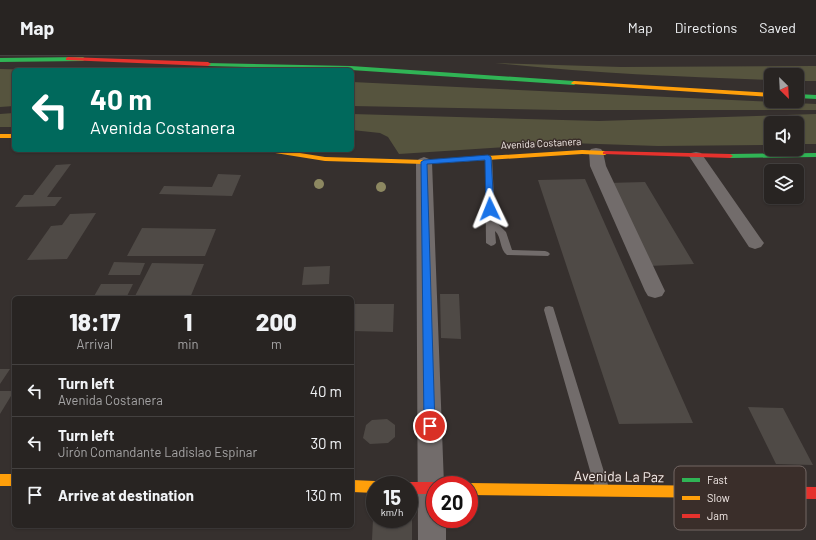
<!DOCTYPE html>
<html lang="en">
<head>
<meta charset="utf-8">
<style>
	:root { --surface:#282422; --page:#302c2a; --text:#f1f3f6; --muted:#a5a4a5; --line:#444140 }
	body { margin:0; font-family:Barlow,sans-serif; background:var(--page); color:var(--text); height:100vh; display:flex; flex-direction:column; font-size:15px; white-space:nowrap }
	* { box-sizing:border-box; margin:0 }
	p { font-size:13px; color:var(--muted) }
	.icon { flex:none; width:22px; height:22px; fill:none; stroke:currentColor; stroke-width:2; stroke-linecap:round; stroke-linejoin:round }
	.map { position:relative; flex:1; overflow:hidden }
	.details { position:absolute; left:12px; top:240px; width:342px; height:232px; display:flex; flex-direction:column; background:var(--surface); border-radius:6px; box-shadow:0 1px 3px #0004,0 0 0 1px var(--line) }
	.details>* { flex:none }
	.hud { position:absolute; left:12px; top:12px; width:342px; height:84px; border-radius:6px; box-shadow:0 1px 3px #0004,0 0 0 1px var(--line); background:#00695c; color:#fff; overflow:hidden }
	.needle { width:26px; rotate:156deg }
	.tools { position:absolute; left:764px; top:12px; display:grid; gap:8px }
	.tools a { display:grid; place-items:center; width:40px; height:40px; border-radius:6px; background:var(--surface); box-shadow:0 1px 3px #0004,0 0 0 1px var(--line); font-size:20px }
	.speed { position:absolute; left:366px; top:420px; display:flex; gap:8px; font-size:20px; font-weight:700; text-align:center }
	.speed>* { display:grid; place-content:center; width:52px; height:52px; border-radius:50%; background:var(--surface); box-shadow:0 1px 3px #0004,0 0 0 1px var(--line); line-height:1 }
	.speed small { font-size:10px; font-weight:400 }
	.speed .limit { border:6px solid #d22; background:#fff; color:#111 }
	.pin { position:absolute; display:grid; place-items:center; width:34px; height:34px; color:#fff; margin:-17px; border:2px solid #fff; border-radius:50%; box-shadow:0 1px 4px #0007 }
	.me { position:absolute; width:44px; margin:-22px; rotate:358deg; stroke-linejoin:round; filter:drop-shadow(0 0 3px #0008) }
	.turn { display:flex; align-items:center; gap:14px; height:84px; padding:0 12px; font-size:18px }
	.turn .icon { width:52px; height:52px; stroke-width:2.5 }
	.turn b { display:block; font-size:28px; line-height:34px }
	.eta { display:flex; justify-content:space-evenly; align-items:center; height:68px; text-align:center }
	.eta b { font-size:24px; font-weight:800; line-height:28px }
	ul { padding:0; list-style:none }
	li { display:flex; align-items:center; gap:12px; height:52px; padding:0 12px; border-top:1px solid var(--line) }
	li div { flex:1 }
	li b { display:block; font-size:15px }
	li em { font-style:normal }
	header { display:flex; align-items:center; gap:24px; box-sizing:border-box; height:56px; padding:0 20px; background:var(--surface); border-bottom:1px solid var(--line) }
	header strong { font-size:19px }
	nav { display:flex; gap:22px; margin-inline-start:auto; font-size:14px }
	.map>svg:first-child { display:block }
</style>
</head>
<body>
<header>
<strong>Map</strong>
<nav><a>Map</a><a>Directions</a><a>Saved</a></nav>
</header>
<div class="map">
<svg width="816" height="484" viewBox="0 0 816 484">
	<rect width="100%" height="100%" fill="#36302e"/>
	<path fill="#56543e" d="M495,7L621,11L816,10V25H797V19H771V24C679,21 587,17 495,7Z
		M0,13L38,14H14V50L0,51Z
		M352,26L816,48V54H559L352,50Z
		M14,57V71H0V58Z
		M352,58L599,65L816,58V88H797V67H771V89L658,90L569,87L399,98L388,81L380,77L352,74Z"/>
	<path fill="#4f4a46" d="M71,108L47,141H62L55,150L15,151L24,139H33L56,109Z
		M218,118L241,119L232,140L159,138L164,130L212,131Z
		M585,123L693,367L619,368L538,124Z
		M645,126L694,208L649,210L607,127Z
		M96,157L67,203L27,204L51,170L62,169L70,158Z
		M142,172L216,173L205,200H127Z
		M114,206L145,207L140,219H108Z
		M152,207L204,208L190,242H134Z
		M330,210L329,228L302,229L304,211Z
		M101,228H133L126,242H93Z
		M440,238H459L461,283L441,282Z
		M352,248H394L393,276L352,275Z
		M0,313H10L0,328Z
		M0,335H14L0,358Z
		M748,351L783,352L813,409L776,408Z
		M387,363L395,369V381L388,387L370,388L363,382L366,369L372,364Z
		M373,463H412V484H372Z"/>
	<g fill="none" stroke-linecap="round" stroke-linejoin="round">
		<path fill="#726c6b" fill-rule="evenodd" d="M485,99H488L492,101L495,165L506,176L512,194L545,195L548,196L550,198L548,200L507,199C499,193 502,181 495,175L496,187L494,189L491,190L486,187Z
			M549,250L553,251L554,254L609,432L607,437L602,439L597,437L595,432L544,254L545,251Z"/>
		<path fill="#726c6b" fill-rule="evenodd" d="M596,92L601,93L603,96L606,110L665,235L662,240L655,242L648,240L645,235L590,110L589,96L591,93Z
			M696,96L701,97L761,183L764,187L761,191L755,193L749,191L689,100L691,97Z
			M424,101L429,103L432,106L444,429H435V463H446V484H418L416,106L419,103Z"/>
		<path fill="#30b455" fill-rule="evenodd" d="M0,2L83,1L86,3L83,5L0,6Z
			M206,7L351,10L574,25L577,27L574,29L351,14L208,10L206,9Z
			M797,38L816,39V43L797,42Z
			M816,97V101L730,102L727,100L730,98Z"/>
		<path fill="#ff9f0a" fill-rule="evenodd" d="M574,25L771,37V41L572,28L571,27Z
			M0,78H14V82H0Z
			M266,94H281L325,101L424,104L582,94L605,95L608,97L605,99L582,98L424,108L325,105L269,96Z
			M0,418H14V430H0Z
			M352,424L375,425L379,427L380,429H375V437L352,436Z
			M469,427L723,430L727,432L729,436L727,440L723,442L469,439V429H465Z"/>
		<path fill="#e5322d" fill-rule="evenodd" d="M68,1L208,6L211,8L208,10L66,4V2Z
			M605,95L730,98L733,100L730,102L603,98V96Z
			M409,426H435L440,429H435V438H409V429H404Z
			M723,430L816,431V443L723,442L719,440L717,436L719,432Z"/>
	</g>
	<g fill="#8d8861">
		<circle cx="319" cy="128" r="5"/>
		<circle cx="381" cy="131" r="5"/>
	</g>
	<path fill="#1a73e8" stroke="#114b97" d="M488,99L491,101L494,153L490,155L486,153L485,104L427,108L435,370L434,374L430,375L426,374L424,370L421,106L424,104Z"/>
	<g text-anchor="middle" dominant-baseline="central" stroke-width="3" stroke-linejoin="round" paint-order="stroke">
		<g font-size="10" fill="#f3eae7" stroke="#3a2e2a">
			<text transform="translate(541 87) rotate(-3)">Avenida Costanera</text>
		</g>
		<g font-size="14" fill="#f3eae7" stroke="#3a2e2a">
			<text transform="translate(619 420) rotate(1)">Avenida La Paz</text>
		</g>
	</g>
	<rect x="674" y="410" width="132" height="64" rx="6" fill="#3a2e2a" stroke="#726663" stroke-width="1"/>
	<rect x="682" y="422" width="18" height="4" fill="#30b455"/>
	<rect x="682" y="440" width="18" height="4" fill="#ff9f0a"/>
	<rect x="682" y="458" width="18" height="4" fill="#e5322d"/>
	<g font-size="11" fill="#f3eae7">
		<text x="707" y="428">Fast</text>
		<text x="707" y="446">Slow</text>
		<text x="707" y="464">Jam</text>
	</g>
</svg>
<div class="tools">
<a><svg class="needle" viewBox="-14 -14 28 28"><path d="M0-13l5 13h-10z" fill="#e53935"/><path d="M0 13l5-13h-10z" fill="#a5a4a5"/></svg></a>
<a><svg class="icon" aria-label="sound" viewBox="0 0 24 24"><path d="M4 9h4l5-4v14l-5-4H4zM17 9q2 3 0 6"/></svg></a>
<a><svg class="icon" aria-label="layers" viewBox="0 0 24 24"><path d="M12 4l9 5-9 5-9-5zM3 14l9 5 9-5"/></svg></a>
</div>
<div class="speed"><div>15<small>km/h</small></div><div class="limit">20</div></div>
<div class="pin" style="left:430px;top:370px;background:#d93025"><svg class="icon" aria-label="arrive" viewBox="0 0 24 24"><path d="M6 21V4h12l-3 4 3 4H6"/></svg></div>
<svg class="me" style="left:490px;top:153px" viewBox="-20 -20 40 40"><path d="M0-17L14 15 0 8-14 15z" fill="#1a73e8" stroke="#fff" stroke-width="4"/></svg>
<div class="hud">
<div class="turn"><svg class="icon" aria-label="left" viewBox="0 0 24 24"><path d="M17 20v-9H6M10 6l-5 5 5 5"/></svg><div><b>40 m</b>Avenida Costanera</div></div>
</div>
<section class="details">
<div class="eta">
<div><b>18:17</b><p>Arrival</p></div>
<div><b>1</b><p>min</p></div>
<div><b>200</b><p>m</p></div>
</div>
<ul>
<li><svg class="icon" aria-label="left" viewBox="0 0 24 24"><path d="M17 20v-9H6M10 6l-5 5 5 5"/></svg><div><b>Turn left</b><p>Avenida Costanera</p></div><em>40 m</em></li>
<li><svg class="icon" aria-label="left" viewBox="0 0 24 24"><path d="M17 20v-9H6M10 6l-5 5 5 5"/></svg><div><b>Turn left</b><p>Jirón Comandante Ladislao Espinar</p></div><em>30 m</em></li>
<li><svg class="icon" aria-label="arrive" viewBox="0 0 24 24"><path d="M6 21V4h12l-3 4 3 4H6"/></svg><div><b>Arrive at destination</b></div><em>130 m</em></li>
</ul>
</section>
</div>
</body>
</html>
